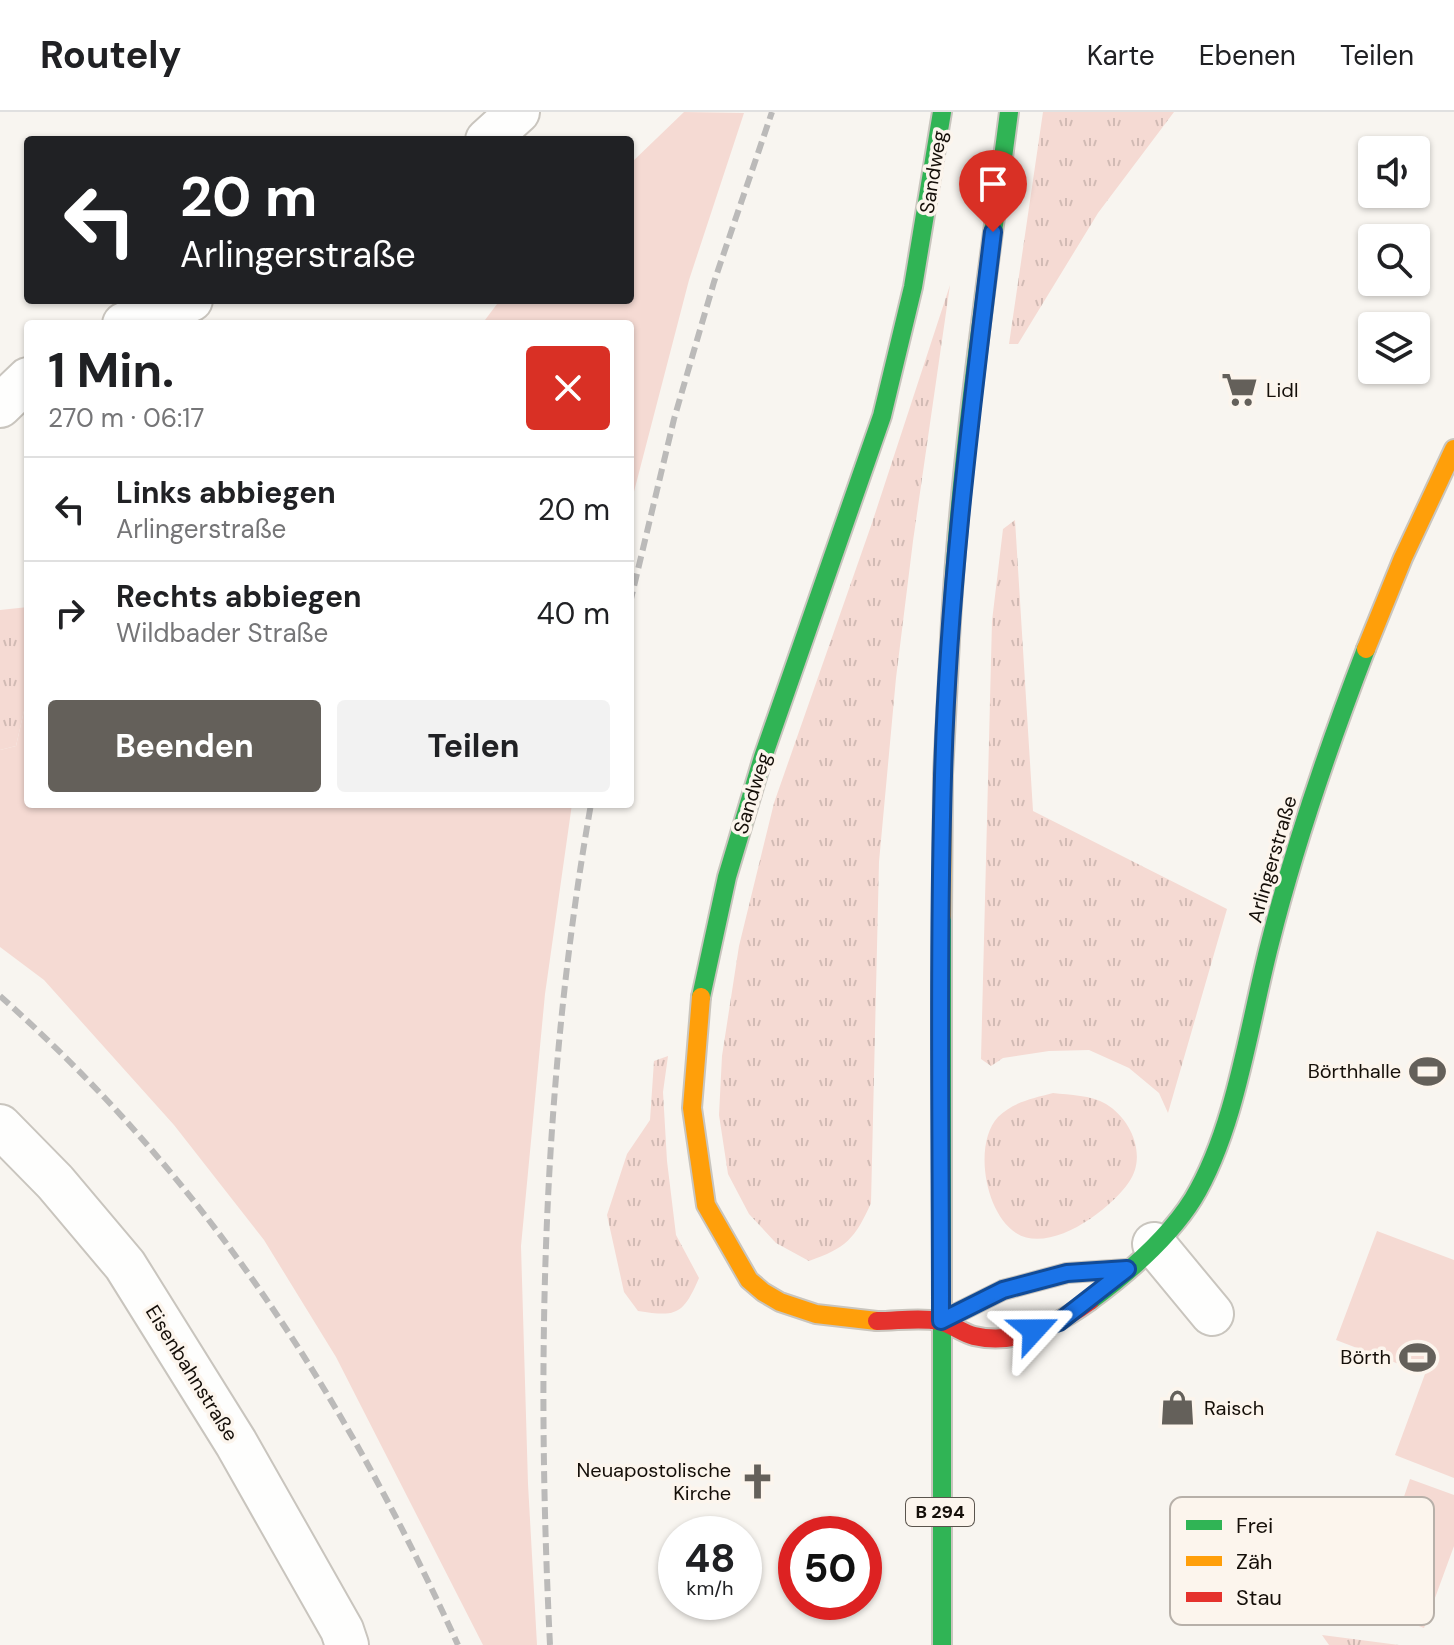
<!DOCTYPE html>
<html lang="de">
<head>
<meta charset="utf-8">
<style>
	:root { --surface:#fff; --page:#f2f2f2; --text:#202124; --muted:#757577; --line:#e0e0e0; --accent:#64605a }
	body { margin:0; font-family:"DM Sans",sans-serif; background:var(--page); color:var(--text); height:100vh; display:flex; flex-direction:column; font-size:30px; white-space:nowrap }
	* { box-sizing:border-box; margin:0 }
	p { font-size:26px; color:var(--muted) }
	.icon { flex:none; width:44px; height:44px; fill:none; stroke:currentColor; stroke-width:2; stroke-linecap:round; stroke-linejoin:round }
	.map { position:relative; flex:1; overflow:hidden }
	.details { position:absolute; left:24px; top:208px; width:610px; height:488px; display:flex; flex-direction:column; background:var(--surface); border-radius:8px; box-shadow:0 2px 6px #0004 }
	.details>* { flex:none }
	.banner { position:absolute; left:24px; top:24px; width:610px; height:168px; border-radius:8px; box-shadow:0 2px 6px #0004; background:#202124; color:#fff; overflow:hidden }
	.controls { position:absolute; left:1358px; top:24px; display:grid; gap:16px }
	.controls a { display:grid; place-items:center; width:72px; height:72px; border-radius:8px; background:var(--surface); box-shadow:0 2px 6px #0004; font-size:40px }
	.speed { position:absolute; left:658px; top:1404px; display:flex; gap:16px; font-size:40px; font-weight:700; text-align:center }
	.speed>* { display:grid; place-content:center; width:104px; height:104px; border-radius:50%; background:var(--surface); box-shadow:0 2px 6px #0004; line-height:1 }
	.speed small { font-size:20px; font-weight:400 }
	.speed .limit { border:12px solid #d22; background:#fff; color:#111 }
	.pin { position:absolute; display:grid; place-items:center; width:68px; height:68px; color:#fff; margin:-82px -34px; border-radius:50% 50% 50% 0; rotate:-45deg; box-shadow:0 0 8px #0007 }
	.pin .icon { rotate:45deg }
	.me { position:absolute; width:88px; margin:-44px; rotate:66deg; stroke-linejoin:round; filter:drop-shadow(0 0 6px #0008) }
	.turn { display:flex; align-items:center; gap:28px; height:168px; padding:0 24px; font-size:36px }
	.turn .icon { width:104px; height:104px; stroke-width:2.5 }
	.turn b { display:block; font-size:56px; line-height:68px }
	.round { display:grid; place-items:center; flex:none; width:84px; height:84px; border-radius:8px; background:var(--page) }
	.headline { display:flex; align-items:center; justify-content:space-between; height:136px; padding:0 24px }
	h1 { font-size:48px; font-weight:700; line-height:60px }
	.button { display:flex; gap:16px; margin-top:auto; padding:16px 24px }
	.button a { flex:1; height:92px; border-radius:8px; background:var(--accent); color:#fff; font-size:32px; font-weight:700; line-height:92px; text-align:center }
	.button a+a { background:var(--page); color:var(--text) }
	ul { padding:0; list-style:none }
	li { display:flex; align-items:center; gap:24px; height:104px; padding:0 24px; border-top:2px solid var(--line) }
	li div { flex:1 }
	li b { display:block; font-size:30px }
	li em { font-style:normal }
	header { display:flex; align-items:center; gap:48px; box-sizing:border-box; height:112px; padding:0 40px; background:var(--surface); border-bottom:2px solid var(--line) }
	header strong { font-size:38px }
	nav { display:flex; gap:44px; margin-inline-start:auto; font-size:28px }
	.map>svg:first-child { display:block }
</style>
</head>
<body>
<header>
<strong>Routely</strong>
<nav><a>Karte</a><a>Ebenen</a><a>Teilen</a></nav>
</header>
<div class="map">
<svg width="1454" height="1533" viewBox="0 0 1454 1533">
	<defs>
		<pattern id="grass-tufts" width="24" height="20" patternUnits="userSpaceOnUse" patternTransform="scale(2)"><rect width="24" height="20" fill="#f5dad3"/><path d="M3 7l-1-3M5 7V3M7 7l1-3M15 17l-1-3M17 17v-4M19 17l1-3" fill="none" stroke="#d1bab4"/></pattern>
	</defs>
	<rect width="100%" height="100%" fill="#f8f5f0"/>
	<path fill="url(#grass-tufts)" d="M1043,0H1174L1098,101L1018,232H1009Z
		M950,173L913,429L896,566L879,750L871,1091C855,1127 846,1136 809,1149L776,1131L749,1102L728,1062L719,1003L722,944L739,834L774,691L872,411Z
		M1015,408L1033,699L1227,797L1168,1001L1159,981L1129,956L1089,938L1049,939L1003,946L991,954L981,947L992,509L1003,417Z
		M28,495V581L16,634L0,638V498Z
		M668,944L663,980L667,1049L676,1123L699,1166C683,1203 677,1205 638,1199L624,1180L607,1103L627,1042L650,1008L654,949Z
		M1053,981C1070,983 1091,983 1106,992C1132,1008 1147,1044 1129,1070C1110,1098 1050,1143 1016,1121C985,1101 973,1032 998,1005C1013,990 1034,986 1053,981Z
		M1322,1523L1399,1533H1329Z"/>
	<path fill="#f5dad3" d="M684,0L744,1L689,168L630,395V212H482L500,188H630V52Z
		M28,581V692H572L545,882L521,1134L528,1372L537,1533H483L336,1245L264,1128L174,1013L44,868L0,835V638L16,634Z
		M1377,1119L1454,1148V1366L1395,1343L1425,1262L1336,1228Z
		M1410,1367L1454,1383V1434L1424,1516L1347,1487L1378,1409L1394,1414Z"/>
	<g fill="none" stroke-linecap="round" stroke-linejoin="round">
		<defs>
			<path id="street" d="M487,28L518,0
				M124,212L191,188
				M0,294L28,267
				M0,1014L55,1070L125,1153L236,1331L342,1518L347,1533
				M1154,1132L1212,1202"/>
			<path id="fast" d="M951,509C961,339 987,169 1009,0
				M942,804V1533
				M701,885L727,765L763,645L882,304L913,175L942,0
				M1090,1189C1128,1161 1168,1127 1193,1087C1236,1016 1249,912 1270,831C1295,731 1329,633 1366,537"/>
			<path id="slow" d="M1366,537L1403,446L1454,337
				M942,804L943,662L951,509
				M701,885L692,996L706,1093L749,1168L763,1180L780,1190L816,1202L877,1209
				M941,1209L1003,1178L1067,1161L1127,1157"/>
			<path id="jam" d="M877,1209C897,1209 920,1205 939,1209C952,1212 962,1221 974,1224C1016,1234 1057,1213 1090,1189"/>
		</defs>
		<use href="#street" stroke="#c9c5be" stroke-width="46"/>
		<use href="#fast" stroke="#c9c5be" stroke-width="22"/>
		<use href="#slow" stroke="#c9c5be" stroke-width="22"/>
		<use href="#jam" stroke="#c9c5be" stroke-width="22"/>
		<use href="#street" stroke="#fefefd" stroke-width="42"/>
		<use href="#fast" stroke="#30b455" stroke-width="18"/>
		<use href="#slow" stroke="#ff9f0a" stroke-width="18"/>
		<use href="#jam" stroke="#e5322d" stroke-width="18"/>
		<path stroke="#bbbab9" stroke-width="6" stroke-dasharray="12 6" stroke-linecap="butt" d="M630,491L674,307L714,170L772,0
			M0,884C207,1068 344,1283 458,1533
			M550,1533C536,1253 542,969 591,692"/>
	</g>
	<g fill="none" stroke-linecap="round" stroke-linejoin="round">
		<defs>
			<path id="route" d="M993,120C971,301 948,482 943,664C938,845 941,1028 941,1209L1003,1178L1067,1161L1127,1157L1059,1210L1034,1218"/>
		</defs>
		<use href="#route" stroke="#114b97" stroke-width="20"/>
		<use href="#route" stroke="#1a73e8" stroke-width="14"/>
	</g>
	<defs>
		<symbol id="supermarket-bare" viewBox="-9 -9 18 18"><path d="M-6-5.5h2.5l.6 2H6L4.5 2H-2.5L-4.4-4H-6ZM-1.5 3.2a1.3 1.3 0 1 0 .1 0ZM3 3.2a1.3 1.3 0 1 0 .1 0Z" fill="#64605a" stroke="#fcf5ed" stroke-width="2.5" paint-order="stroke"/></symbol>
		<symbol id="stadium-bare" viewBox="-9 -9 18 18"><path d="M0-5a6.5 5 0 1 0 0 10a6.5 5 0 1 0 0-10ZM-3.5-1.8h7v3.6h-7Z" fill="#64605a" stroke="#fcf5ed" stroke-width="2.5" paint-order="stroke"/></symbol>
		<symbol id="shop-bare" viewBox="-9 -9 18 18"><path d="M-5-2.5h2.3a2.7 3.5 0 0 1 5.4 0H5L5.5 6h-11ZM-1.5-2.5h3a1.5 2.3 0 0 0-3 0Z" fill="#64605a" stroke="#fcf5ed" stroke-width="2.5" paint-order="stroke"/></symbol>
		<symbol id="church-bare" viewBox="-9 -9 18 18"><path d="M-1.2-6h2.4v3.5h3.3v2.4h-3.3V6h-2.4V-.1h-3.3v-2.4h3.3Z" fill="#64605a" stroke="#fcf5ed" stroke-width="2.5" paint-order="stroke"/></symbol>
	</defs>
	<g fill-rule="evenodd">
		<use href="#supermarket-bare" x="1214" y="252" width="51" height="51"/>
		<use href="#stadium-bare" x="1402" y="934" width="51" height="51"/>
		<use href="#stadium-bare" x="1392" y="1220" width="51" height="51"/>
		<use href="#shop-bare" x="1152" y="1270" width="51" height="51"/>
		<use href="#church-bare" x="732" y="1344" width="51" height="51"/>
	</g>
	<g text-anchor="middle" dominant-baseline="central" stroke-width="7" stroke-linejoin="round" paint-order="stroke">
		<rect fill="#fcf5ed" stroke="#5a544d" stroke-width="2" x="906" y="1386" width="68" height="28" rx="6"/>
		<g font-size="18" font-weight="bold" fill="#150f09">
			<text x="940" y="1400">B 294</text>
		</g>
		<g font-size="20" fill="#150f09" stroke="#fcf5ed">
			<text transform="translate(933 60) rotate(-81)">Sandweg</text>
			<text transform="translate(752 681) rotate(-73)">Sandweg</text>
			<text transform="translate(1272 747) rotate(-74)">Arlingerstraße</text>
			<text transform="translate(192 1261) rotate(58)">Eisenbahnstraße</text>
		</g>
		<g font-size="20" fill="#150f09" stroke="#fcf5ed" text-anchor="end">
			<text x="1266" y="278" text-anchor="start">Lidl</text>
			<text x="1401" y="959">Börthhalle</text>
			<text x="1391" y="1245">Börth</text>
			<text x="1204" y="1296" text-anchor="start">Raisch</text>
			<text x="731" y="1358">Neuapostolische<tspan x="731" dy="23">Kirche</tspan></text>
		</g>
	</g>
	<rect x="1170" y="1385" width="264" height="128" rx="12" fill="#fcf5ed" stroke="#b7b0a9" stroke-width="2"/>
	<rect x="1186" y="1408" width="36" height="10" fill="#30b455"/>
	<rect x="1186" y="1444" width="36" height="10" fill="#ff9f0a"/>
	<rect x="1186" y="1480" width="36" height="10" fill="#e5322d"/>
	<g font-size="22" fill="#150f09">
		<text x="1236" y="1421">Frei</text>
		<text x="1236" y="1457">Zäh</text>
		<text x="1236" y="1493">Stau</text>
	</g>
</svg>
<div class="controls">
<a><svg class="icon" aria-label="sound" viewBox="0 0 24 24"><path d="M4 9h4l5-4v14l-5-4H4zM17 9q2 3 0 6"/></svg></a>
<a><svg class="icon" aria-label="search" viewBox="0 0 24 24"><circle cx="10" cy="10" r="6"/><path d="M15 15l6 6"/></svg></a>
<a><svg class="icon" aria-label="layers" viewBox="0 0 24 24"><path d="M12 4l9 5-9 5-9-5zM3 14l9 5 9-5"/></svg></a>
</div>
<div class="speed"><div>48<small>km/h</small></div><div class="limit">50</div></div>
<div class="pin" style="left:993px;top:120px;background:#d93025"><svg class="icon" aria-label="arrive" viewBox="0 0 24 24"><path d="M6 21V4h12l-3 4 3 4H6"/></svg></div>
<svg class="me" style="left:1034px;top:1218px" viewBox="-20 -20 40 40"><path d="M0-17L14 15 0 8-14 15z" fill="#1a73e8" stroke="#fff" stroke-width="4"/></svg>
<div class="banner">
<div class="turn"><svg class="icon" aria-label="left" viewBox="0 0 24 24"><path d="M17 20v-9H6M10 6l-5 5 5 5"/></svg><div><b>20 m</b>Arlingerstraße</div></div>
</div>
<section class="details">
<div class="headline"><div><h1>1 Min.</h1><p>270 m · 06:17</p></div><a class="round" style="background:#d93025;color:#fff"><svg class="icon" aria-label="close" viewBox="0 0 24 24"><path d="M6 6l12 12M18 6L6 18"/></svg></a></div>
<ul>
<li><svg class="icon" aria-label="left" viewBox="0 0 24 24"><path d="M17 20v-9H6M10 6l-5 5 5 5"/></svg><div><b>Links abbiegen</b><p>Arlingerstraße</p></div><em>20 m</em></li>
<li><svg class="icon" aria-label="right" viewBox="0 0 24 24"><path d="M7 20v-9h11M14 6l5 5-5 5"/></svg><div><b>Rechts abbiegen</b><p>Wildbader Straße</p></div><em>40 m</em></li>
</ul>
<div class="button"><a>Beenden</a><a>Teilen</a></div>
</section>
</div>
</body>
</html>
